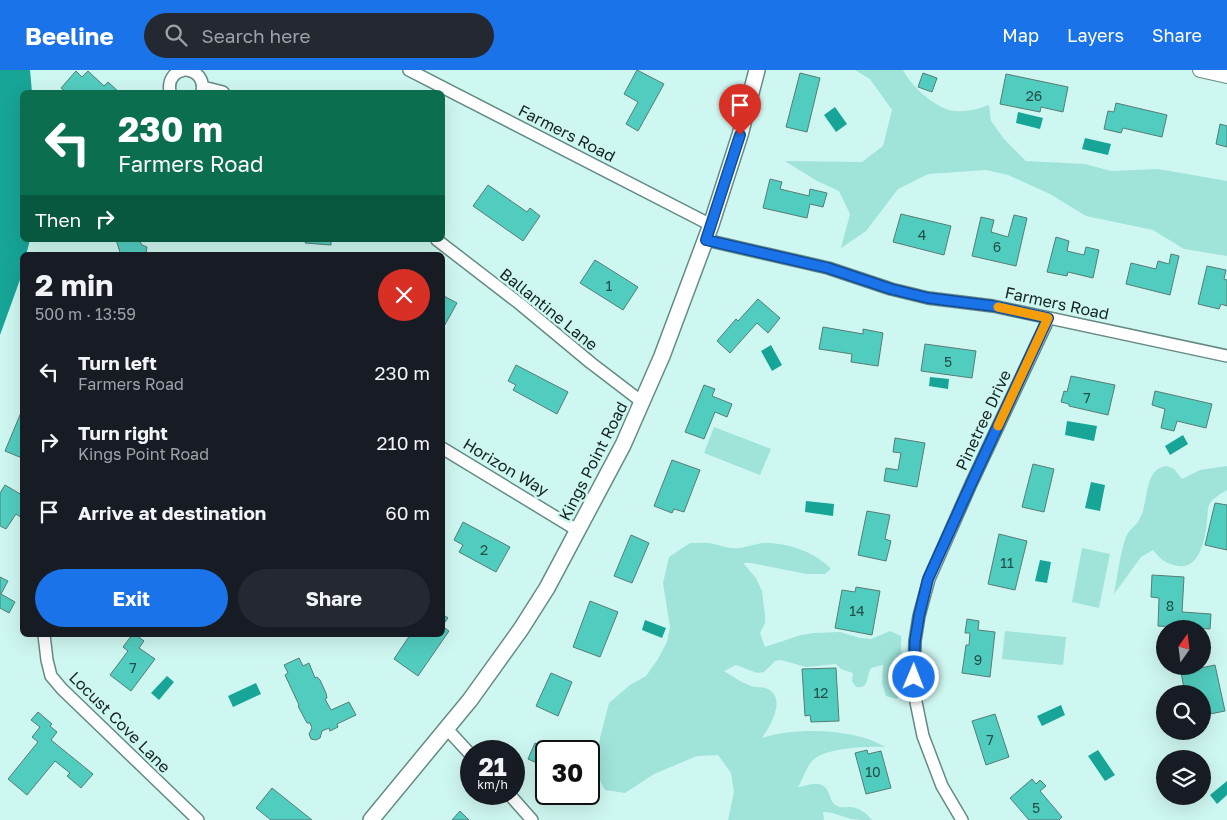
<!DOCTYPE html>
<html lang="en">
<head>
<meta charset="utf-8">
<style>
	:root { --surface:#171b24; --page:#242831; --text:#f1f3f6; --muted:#9ea1a6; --accent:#1a73e8 }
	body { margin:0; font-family:"Golos Text",sans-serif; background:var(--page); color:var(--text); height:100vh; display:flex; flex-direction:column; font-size:19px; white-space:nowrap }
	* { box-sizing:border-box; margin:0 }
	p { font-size:16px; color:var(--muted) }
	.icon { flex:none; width:28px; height:28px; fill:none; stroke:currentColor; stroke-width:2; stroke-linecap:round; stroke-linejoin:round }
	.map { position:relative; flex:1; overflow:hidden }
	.sheet { position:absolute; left:20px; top:182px; width:425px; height:385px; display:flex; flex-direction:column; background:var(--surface); border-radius:8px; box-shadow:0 5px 20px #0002 }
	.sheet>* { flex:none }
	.hud { position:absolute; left:20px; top:20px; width:425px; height:152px; border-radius:8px; box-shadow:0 5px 20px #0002; background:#0b6e4f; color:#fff; overflow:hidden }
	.needle { width:32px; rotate:14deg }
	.tools { position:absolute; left:1156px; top:550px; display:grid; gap:10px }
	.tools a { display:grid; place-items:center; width:55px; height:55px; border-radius:50%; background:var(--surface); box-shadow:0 5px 20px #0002; font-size:25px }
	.speed { position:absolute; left:460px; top:670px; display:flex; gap:10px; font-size:25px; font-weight:700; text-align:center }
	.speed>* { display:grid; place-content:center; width:65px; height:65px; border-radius:50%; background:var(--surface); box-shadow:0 5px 20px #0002; line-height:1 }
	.speed small { font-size:12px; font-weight:400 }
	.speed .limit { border:2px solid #111; border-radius:8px; background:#fff; color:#111 }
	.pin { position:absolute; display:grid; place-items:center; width:42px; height:42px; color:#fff; margin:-51px -21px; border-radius:50% 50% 50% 0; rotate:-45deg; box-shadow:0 0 5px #0007 }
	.pin .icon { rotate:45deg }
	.me { position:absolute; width:55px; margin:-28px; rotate:1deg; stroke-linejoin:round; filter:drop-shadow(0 0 4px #0008) }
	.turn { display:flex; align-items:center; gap:18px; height:105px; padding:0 15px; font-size:22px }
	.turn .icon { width:65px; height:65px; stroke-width:2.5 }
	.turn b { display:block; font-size:35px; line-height:42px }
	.then { display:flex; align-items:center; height:48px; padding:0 15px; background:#0003; gap:10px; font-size:19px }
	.round { display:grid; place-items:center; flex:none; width:52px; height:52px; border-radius:26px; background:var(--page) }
	.head { display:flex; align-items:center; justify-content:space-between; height:85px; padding:0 15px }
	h1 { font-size:30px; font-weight:700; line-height:38px }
	.button { display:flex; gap:10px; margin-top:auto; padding:10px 15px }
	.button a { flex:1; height:58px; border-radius:30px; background:var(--accent); color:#fff; font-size:20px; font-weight:700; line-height:58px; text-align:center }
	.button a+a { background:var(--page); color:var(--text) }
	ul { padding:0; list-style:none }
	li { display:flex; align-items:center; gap:15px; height:70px; padding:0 15px }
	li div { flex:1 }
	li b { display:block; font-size:19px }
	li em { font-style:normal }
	header { display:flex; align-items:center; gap:30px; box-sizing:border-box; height:70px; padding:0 25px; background:var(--accent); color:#fff }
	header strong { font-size:24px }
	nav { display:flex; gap:28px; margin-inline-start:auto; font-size:18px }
	.search { width:350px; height:45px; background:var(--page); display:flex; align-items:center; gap:12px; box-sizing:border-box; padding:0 18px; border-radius:28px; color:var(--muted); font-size:19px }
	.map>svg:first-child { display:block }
</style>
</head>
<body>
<header>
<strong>Beeline</strong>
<div class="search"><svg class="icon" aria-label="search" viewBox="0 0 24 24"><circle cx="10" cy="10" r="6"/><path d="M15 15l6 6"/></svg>Search here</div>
<nav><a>Map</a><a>Layers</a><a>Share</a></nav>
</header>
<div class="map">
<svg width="1227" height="750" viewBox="0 0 1227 750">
	<rect width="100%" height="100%" fill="#cff7f1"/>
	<path fill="#9fe3d9" d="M855,0H903C911,16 936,39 954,41C967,42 978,39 989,35L991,51L1004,69L1026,91L1085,94L1111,101L1158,99L1227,111V186L1184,179L1153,160L1086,146L1050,124L1008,105L986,100L928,104L898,119L866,161L841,178L850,144L839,121L817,111L785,91L862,92L883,76L892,40L870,9Z
		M714,357L771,379L760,405L704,383Z
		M1167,396L1174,399L1182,409L1200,400L1227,396V420C1220,424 1213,428 1209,435C1207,439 1208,446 1207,451C1206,466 1200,499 1179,496C1166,494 1161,490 1153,480L1141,487L1114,524C1117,510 1121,475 1128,463C1131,458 1138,454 1140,448C1149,433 1143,398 1167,396Z
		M690,473C698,473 706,472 714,474C720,475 725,478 733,478C743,479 753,474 763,473C786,472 816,482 831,499L825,504H807L751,493H743L756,508L762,521L765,546V553L760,563L765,577L801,565L814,563L840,562L860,568L871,569L890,561L901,566C902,571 900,573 901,578C902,596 922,615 896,629L886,626L882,613L883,595L871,598C866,606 870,619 856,617L852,611L853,603L841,599L836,594L806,597L781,590L775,591L764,602L757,603L736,595L724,601C732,606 740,612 749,615C756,619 765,615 771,621C785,633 769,657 762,668C794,657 855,658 885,677C868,676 825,678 813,690C806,697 803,709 798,717C804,717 811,713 817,714C832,715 827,731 837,736C841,738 845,737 849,737C859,737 866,743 872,750C866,750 857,750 851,749C841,746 833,742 823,742L824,750H728L734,722L731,703L718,685L697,686L654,704L625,723L605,720L601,713L596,695L600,668L609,633L630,615L646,606L658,589L667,572L670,557L663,513L669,487Z
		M1082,478L1110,484L1099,538L1072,532Z
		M1005,561L1066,567L1063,595L1002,589Z"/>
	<path fill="#17a598" d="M0,0H34L37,22H22V170H30L26,185H22L21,207L0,265Z
		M835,37L847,54L836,62L824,45Z
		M1018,42L1043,48L1040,59L1016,53Z
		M1085,68L1111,74L1108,85L1082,79Z
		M771,275L782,295L772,301L761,281Z
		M930,307L949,309L948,319L929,316Z
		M1067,351L1097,356L1094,371L1065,365Z
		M1183,365L1188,374L1170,385L1165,376Z
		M1091,412L1105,415L1100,441L1085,438Z
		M806,431L834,434L833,446L805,442Z
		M1040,490L1051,492L1047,513L1035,511Z
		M645,550L666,558L662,568L642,560Z
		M167,606L174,612L159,630L151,623Z
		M256,613L261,624L233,637L228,626Z
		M1061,635L1065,645L1042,656L1037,646Z
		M1098,680L1115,705L1105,711L1088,686Z
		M1227,711V725L1217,734L1210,725Z"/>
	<path fill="#cff7f1" d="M30,0H36L39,22H32Z"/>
	<path fill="#51cdbf" stroke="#577c76" d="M637,0L664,14L638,61L626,54L638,32L624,24Z
		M76,1L82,7L88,1L104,16L108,12L119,22H66L61,18Z
		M800,3L820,8L807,62L786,57Z
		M923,3L937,8L932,22L918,17Z
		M1006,4L1068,17L1063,42L1041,37L1040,42L1000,34Z
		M1116,33L1167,45L1162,67L1123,58L1121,63L1104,59L1108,41L1114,42Z
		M1220,54L1227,56V77L1216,74Z
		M770,109L782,112L780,119L809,126L810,119L827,123L823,137L810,134L807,148L763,138Z
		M488,115L527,142L530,138L540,146L523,171L473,136Z
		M901,144L951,156L944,185L893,172Z
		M1014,145L1027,148L1016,196L972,186L981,147L994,150L991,162L1008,167Z
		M1056,167L1069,171L1067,181L1084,185L1086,177L1099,180L1093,208L1068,202L1067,206L1047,202Z
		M116,170H139L142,175L147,177L146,183L145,185H121Z
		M306,170H331V175L305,173Z
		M1171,184L1179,186L1170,225L1126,214L1131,193L1156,199L1158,191L1169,194Z
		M595,190L638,217L623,240L580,213Z
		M1207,196L1226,200L1224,209L1227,210V236L1221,234L1219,239L1198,234Z
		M442,225L457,233L442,260Z
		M758,229L780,248L768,263L757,253L730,283L717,271L736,249L738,251Z
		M823,257L863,264V259L883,263L878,296L851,292L852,284L819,279Z
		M925,274L976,281L972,308L921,301Z
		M516,295L568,322L557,344L513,320L516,315L508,311Z
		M1071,306L1115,315L1108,345L1069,336V334L1061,332L1064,321L1067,322Z
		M704,315L715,319L712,326L732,334L727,347L715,342L704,369L685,362Z
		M1155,321L1212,334L1206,358L1177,351L1174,361L1161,358L1165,339L1152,335Z
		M22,340V388L5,381Z
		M895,368L925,373L917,417L884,411L886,398L898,400L901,383L893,382Z
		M672,390L700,400L684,442L674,439L672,443L654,436Z
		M1033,394L1054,399L1044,442L1022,437Z
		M5,415L22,425V448L16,444L6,459L0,456V423Z
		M1215,433L1227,435V480L1205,475Z
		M867,441L890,445L885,469L891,471L886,491L858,485Z
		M463,452L510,477L496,502L459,482L463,475L454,470Z
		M999,464L1027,471L1015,520L988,514Z
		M631,465L649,473L632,513L614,506Z
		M1152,505L1184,507L1182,542L1211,544L1210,559L1158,556L1159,528L1151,527Z
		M0,507L8,511L1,524L15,532L9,543L0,538Z
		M856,517L880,521L872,565L835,558L842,520L855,522Z
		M590,531L618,542L600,587L573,577Z
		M442,544L448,548L442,556Z
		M967,549L979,551L978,560L995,562L990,607L962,603L966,575H969L970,563H965Z
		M442,556L449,561L418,606L394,589L410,565H442Z
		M132,565H136L144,571L139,578L155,589L131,621L110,605L128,581L123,577Z
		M299,588L303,596L309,593L315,608L317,607L320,610L326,623L327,628L325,629L331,640L349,632L356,645L337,654L338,657L330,661L329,658L322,661L320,668L316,670L311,669L309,664L312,658L310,653H307L298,636L299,635L285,605L288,603L284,595Z
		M1215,595L1225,641L1205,645L1202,624H1201L1200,621L1185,624L1181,602Z
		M836,598L839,651L811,652L810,645L805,646L802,599Z
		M551,603L572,612L558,646L536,636Z
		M38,642L52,654L50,656L57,662L51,670L93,704L81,718L67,706L70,703L55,691L27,725L8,709L38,672L32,667L40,657L31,650Z
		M995,644L1009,687L986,695L972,651Z
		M535,673L552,681H546V697L528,689Z
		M867,680L868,684L881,681L891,718L866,724L855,683Z
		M1032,709L1036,714L1040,710L1046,716L1040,721L1062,747L1059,750H1029L1010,728Z
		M272,718L312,750H271L256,738Z
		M460,741L469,750H452Z"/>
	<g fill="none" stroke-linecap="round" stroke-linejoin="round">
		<defs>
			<path id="minor" d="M187,0C199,2 204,11 202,22
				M409,0L711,155
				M203,17L223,22
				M170,22C168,11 173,2 184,0
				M437,170L520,234L591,293L642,332
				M706,170L828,198L891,219L928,228L993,236L1227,286
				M442,378L577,460
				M44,565L47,590L51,606L62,619L198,750
				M447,659L471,685
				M509,724L532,750
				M962,750L942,716L923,666L916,632L914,607L915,571L919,546L929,509L971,414L1049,248"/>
			<path id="tertiary" d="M1200,0L1227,6"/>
			<path id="secondary" d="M371,750L470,630L521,559L547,518L623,375L662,286L711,155L740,65L757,0"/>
		</defs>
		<use href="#minor" stroke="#658b85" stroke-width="14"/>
		<use href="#tertiary" stroke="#658b85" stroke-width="16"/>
		<use href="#secondary" stroke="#658b85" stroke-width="18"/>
		<use href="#minor" stroke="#fff" stroke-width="11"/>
		<use href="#tertiary" stroke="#fff" stroke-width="14"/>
		<use href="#secondary" stroke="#fff" stroke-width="15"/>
	</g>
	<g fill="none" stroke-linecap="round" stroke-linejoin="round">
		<defs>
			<path id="route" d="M740,65L706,170L828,198L891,219L928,228L993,236L1048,248L971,414L928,509L919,546L915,571L914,607"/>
		</defs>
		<use href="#route" stroke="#114b97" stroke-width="12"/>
		<use href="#route" stroke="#1a73e8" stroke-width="9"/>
		<path stroke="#f59e0b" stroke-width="9" d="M998,356L1048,248L998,237"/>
	</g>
	<g text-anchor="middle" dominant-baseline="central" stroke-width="5" stroke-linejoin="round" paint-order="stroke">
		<g font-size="14" fill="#244e49">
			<text x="1034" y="25">26</text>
			<text x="922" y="164">4</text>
			<text x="997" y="176">6</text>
			<text x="609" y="215">1</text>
			<text x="948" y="291">5</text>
			<text x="1087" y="327">7</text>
			<text x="484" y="479">2</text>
			<text x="1007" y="492">11</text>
			<text x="1170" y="535">8</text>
			<text x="857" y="540">14</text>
			<text x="978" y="589">9</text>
			<text x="133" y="597">7</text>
			<text x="821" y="622">12</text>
			<text x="990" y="669">7</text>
			<text x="873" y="701">10</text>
			<text x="1036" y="737">5</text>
		</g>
		<g font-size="16" fill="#152422" stroke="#cff7f1">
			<text transform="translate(567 63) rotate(27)">Farmers Road</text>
			<text transform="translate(1057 233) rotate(12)">Farmers Road</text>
			<text transform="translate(549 239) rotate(39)">Ballantine Lane</text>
			<text transform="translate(983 350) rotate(-65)">Pinetree Drive</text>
			<text transform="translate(593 391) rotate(-63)">Kings Point Road</text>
			<text transform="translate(506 397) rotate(31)">Horizon Way</text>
			<text transform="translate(120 652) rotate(45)">Locust Cove Lane</text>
		</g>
	</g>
</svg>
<div class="tools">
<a><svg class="needle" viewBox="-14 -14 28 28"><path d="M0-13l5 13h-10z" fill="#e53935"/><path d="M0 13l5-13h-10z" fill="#9ea1a6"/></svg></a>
<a><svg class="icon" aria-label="search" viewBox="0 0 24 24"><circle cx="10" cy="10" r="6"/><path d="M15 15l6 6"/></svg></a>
<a><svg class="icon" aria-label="layers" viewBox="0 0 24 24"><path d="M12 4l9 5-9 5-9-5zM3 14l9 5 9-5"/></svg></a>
</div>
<div class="speed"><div>21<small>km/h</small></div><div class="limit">30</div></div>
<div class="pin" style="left:740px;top:65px;background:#d93025"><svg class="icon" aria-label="arrive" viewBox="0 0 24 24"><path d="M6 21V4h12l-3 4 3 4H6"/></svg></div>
<svg class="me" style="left:914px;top:607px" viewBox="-20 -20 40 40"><circle r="17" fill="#1a73e8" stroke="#fff" stroke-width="3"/><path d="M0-11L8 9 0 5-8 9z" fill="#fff"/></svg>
<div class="hud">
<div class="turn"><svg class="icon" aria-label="left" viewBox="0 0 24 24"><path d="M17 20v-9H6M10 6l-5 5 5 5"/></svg><div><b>230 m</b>Farmers Road</div></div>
<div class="then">Then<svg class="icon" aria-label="right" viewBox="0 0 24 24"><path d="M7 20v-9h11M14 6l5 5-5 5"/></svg></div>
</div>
<section class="sheet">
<div class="head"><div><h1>2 min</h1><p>500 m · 13:59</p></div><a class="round" style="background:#d93025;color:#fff"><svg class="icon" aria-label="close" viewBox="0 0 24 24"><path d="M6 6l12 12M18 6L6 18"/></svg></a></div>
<ul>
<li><svg class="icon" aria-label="left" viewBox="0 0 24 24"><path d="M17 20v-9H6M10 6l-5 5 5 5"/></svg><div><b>Turn left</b><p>Farmers Road</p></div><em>230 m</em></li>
<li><svg class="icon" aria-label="right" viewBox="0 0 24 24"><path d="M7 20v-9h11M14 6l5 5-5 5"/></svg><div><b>Turn right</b><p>Kings Point Road</p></div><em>210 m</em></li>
<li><svg class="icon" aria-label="arrive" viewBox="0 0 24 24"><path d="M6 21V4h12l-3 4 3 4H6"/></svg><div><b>Arrive at destination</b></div><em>60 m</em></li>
</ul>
<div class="button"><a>Exit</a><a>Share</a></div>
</section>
</div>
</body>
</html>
